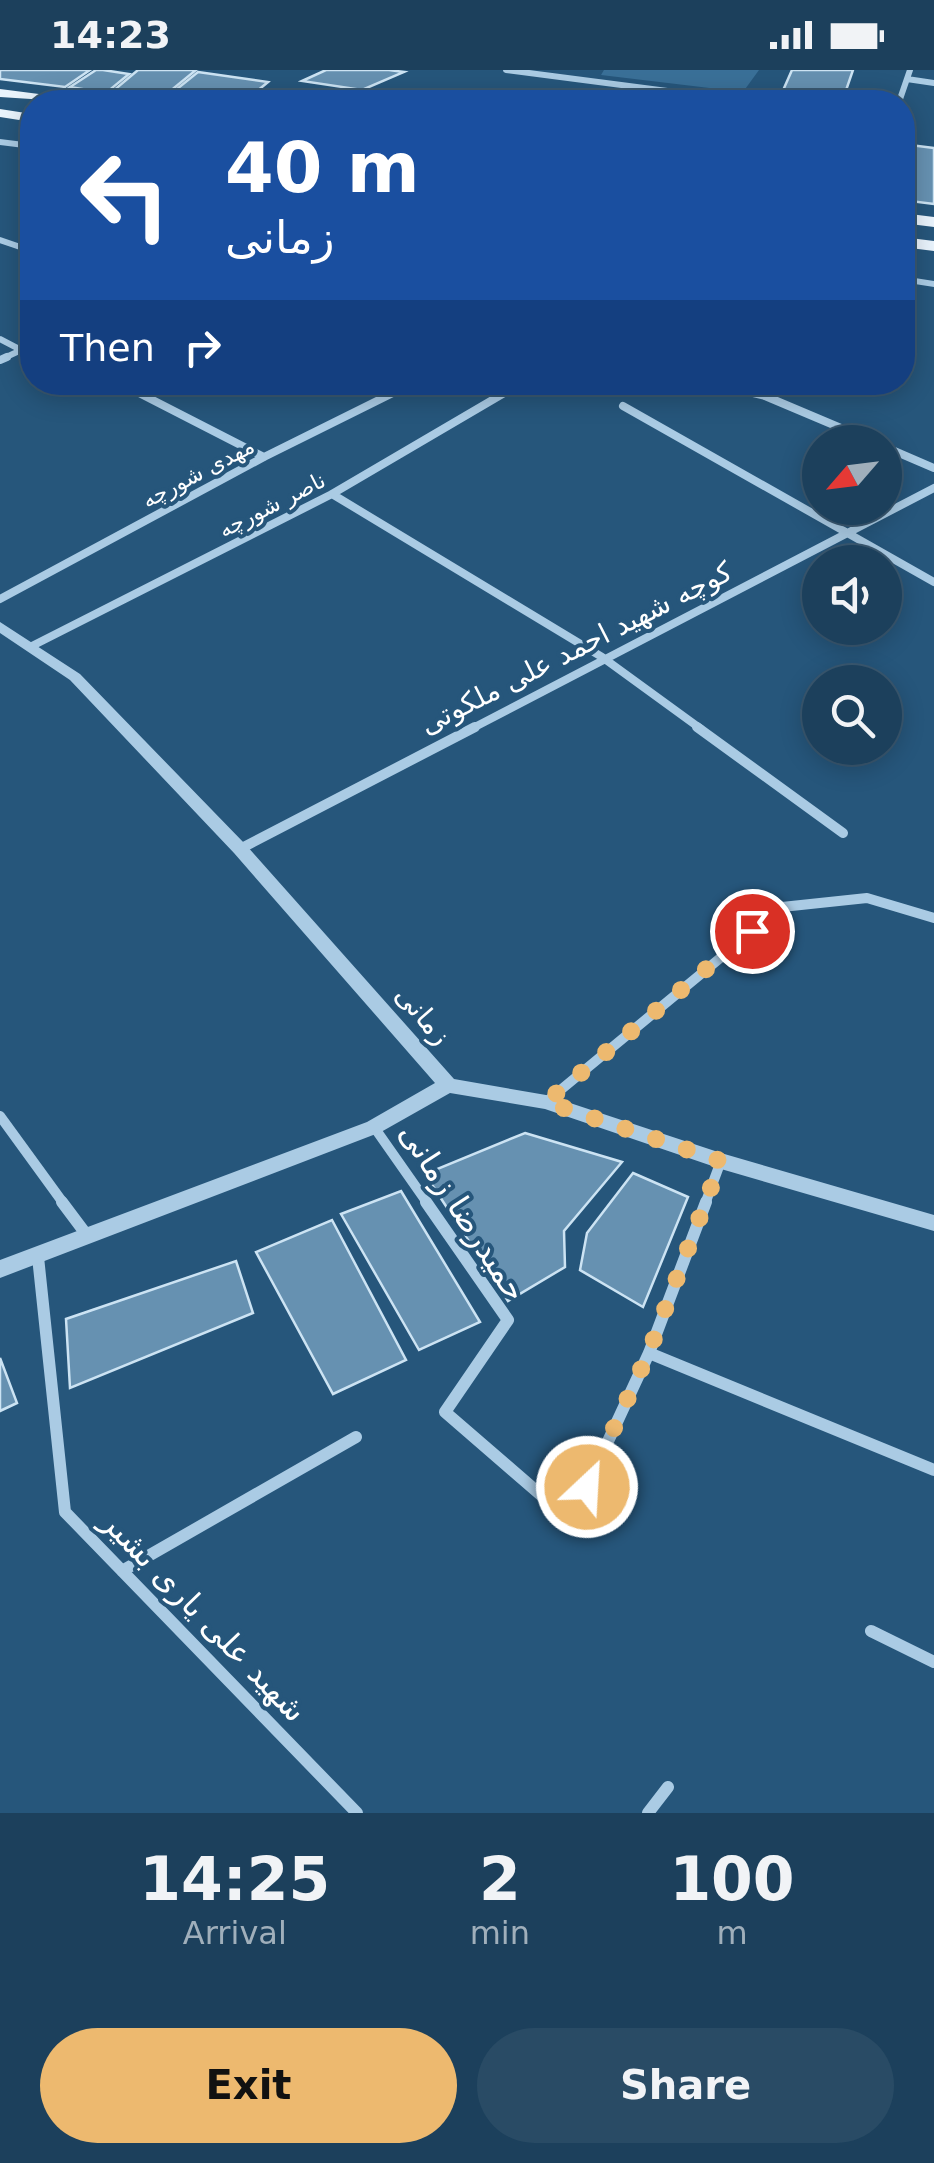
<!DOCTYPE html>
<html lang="en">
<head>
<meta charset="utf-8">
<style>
	:root { --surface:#1c405c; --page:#294b65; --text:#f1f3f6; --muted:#a0afbb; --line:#3a5972; --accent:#edb96f }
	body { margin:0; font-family:"DejaVu Sans",Cairo,sans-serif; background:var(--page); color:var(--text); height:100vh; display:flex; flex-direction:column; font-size:38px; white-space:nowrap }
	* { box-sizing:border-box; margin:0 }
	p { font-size:32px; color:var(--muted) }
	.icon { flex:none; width:55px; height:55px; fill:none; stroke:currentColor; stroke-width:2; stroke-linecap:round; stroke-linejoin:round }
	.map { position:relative; height:1743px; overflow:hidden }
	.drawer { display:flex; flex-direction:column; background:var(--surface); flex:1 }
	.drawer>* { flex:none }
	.hud { position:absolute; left:20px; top:20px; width:895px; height:305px; border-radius:40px; box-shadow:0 5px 25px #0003,0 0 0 2px var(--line); background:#1a4fa0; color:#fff; overflow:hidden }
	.needle { width:65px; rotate:242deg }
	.fabs { position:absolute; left:802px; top:355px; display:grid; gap:20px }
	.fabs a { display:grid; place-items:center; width:100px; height:100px; border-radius:50%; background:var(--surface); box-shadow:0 5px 25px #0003,0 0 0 2px var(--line); font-size:50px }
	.pin { position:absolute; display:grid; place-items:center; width:85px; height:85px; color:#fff; margin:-42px; border:5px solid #fff; border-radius:50%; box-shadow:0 2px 10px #0007 }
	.me { position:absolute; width:110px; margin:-55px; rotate:25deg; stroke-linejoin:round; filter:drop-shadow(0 0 8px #0008) }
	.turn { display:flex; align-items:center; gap:35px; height:210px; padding:0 40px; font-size:45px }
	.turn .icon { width:130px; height:130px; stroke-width:2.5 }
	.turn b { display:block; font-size:70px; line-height:85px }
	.then { display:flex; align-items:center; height:95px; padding:0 40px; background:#0003; gap:20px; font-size:38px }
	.eta { display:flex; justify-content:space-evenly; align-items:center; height:170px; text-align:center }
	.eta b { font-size:60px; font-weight:700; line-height:70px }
	.action { display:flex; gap:20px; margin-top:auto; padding:20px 40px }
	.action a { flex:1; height:115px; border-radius:60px; background:var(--accent); color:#111; font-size:40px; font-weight:700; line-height:115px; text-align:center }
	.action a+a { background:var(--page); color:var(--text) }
	.status { display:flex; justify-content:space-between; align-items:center; height:70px; padding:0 50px; background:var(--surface); direction:ltr }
	.status svg { height:28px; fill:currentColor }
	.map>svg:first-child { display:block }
</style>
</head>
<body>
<div class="status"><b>14:23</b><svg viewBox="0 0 49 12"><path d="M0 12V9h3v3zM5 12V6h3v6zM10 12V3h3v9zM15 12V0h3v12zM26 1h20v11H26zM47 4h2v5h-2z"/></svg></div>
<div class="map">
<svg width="934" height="1743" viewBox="0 0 934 1743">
	<rect width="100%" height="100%" fill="#26567b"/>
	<path fill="#3a7098" d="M604,0H759L743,22L601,5Z"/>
	<path fill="#6691b1" stroke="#cce3f3" stroke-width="2.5" d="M0,0H90L65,17L0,9Z
		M96,0H103L129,4L106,23L70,17Z
		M138,0H196L163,27L113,21Z
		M326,0H389L404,2L362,20L302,11Z
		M792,0H853L842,32H834L781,25Z
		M198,2L268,12L244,32L167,27Z
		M263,23L317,31L253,32Z
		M902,74L934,78V134L902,130Z
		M525,1063L622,1092L564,1161L565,1197L508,1231L425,1104Z
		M633,1103L688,1127L643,1237L580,1200L587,1163Z
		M401,1121L480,1252L419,1280L341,1144Z
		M332,1150L406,1290L333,1324L256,1182Z
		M236,1191L253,1243L70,1318L66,1249Z
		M0,1288L17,1333L0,1341Z"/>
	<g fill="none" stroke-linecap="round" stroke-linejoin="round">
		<path stroke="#aacbe4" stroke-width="6" d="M506,0L752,32
			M907,9L934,13
			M899,32L910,0
			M0,170L32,181
			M0,269L21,280
			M2,289L32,275"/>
		<path stroke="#aacbe4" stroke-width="8" d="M0,290L7,287
			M707,312L765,326L874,372
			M139,323L264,387
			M623,336L934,512
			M885,377L934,398
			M332,424L602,587L701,659
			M0,529L264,387L415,312
			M30,577L332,424L523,312
			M471,659L934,418"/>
		<path stroke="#aacbe4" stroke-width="10" d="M697,657L843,763
			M240,779L475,657
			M546,1032L782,837L867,828L934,848
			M0,1046L64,1134
			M374,1057L428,1134
			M705,1134L721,1091"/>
		<path stroke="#aacbe4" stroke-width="12" d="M62,1132L86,1164
			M426,1132L508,1250L445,1342L571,1451L649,1283L706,1132
			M38,1187L65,1442L357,1743
			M649,1283L934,1400
			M122,1501L356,1367
			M871,1561L934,1592
			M648,1743L668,1717"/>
		<path fill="#aacbe4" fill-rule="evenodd" d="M0,69L32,73V79L0,75Z
			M902,206L934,211V217L902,212Z
			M0,552L80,604L246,775L454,1009L546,1025L721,1083L934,1145V1161L721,1099L545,1039L450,1023L381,1062L0,1208V1190L367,1052L435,1013L234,783L70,610L0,563Z"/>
		<path fill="#e9f3fc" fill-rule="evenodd" d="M0,19L70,28L77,32L0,27Z
			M0,39L32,44V52L0,47Z
			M902,143L934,147V157L902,153Z
			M902,167L934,171V181L902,177Z"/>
	</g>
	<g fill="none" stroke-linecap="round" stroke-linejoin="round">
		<path stroke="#edb96f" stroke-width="18" stroke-dasharray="0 32.4" d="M587,1417L649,1282L721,1091L546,1032L752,861"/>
	</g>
	<g text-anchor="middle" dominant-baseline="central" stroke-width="8" stroke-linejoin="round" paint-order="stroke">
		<g font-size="22" fill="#fff" stroke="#26567b">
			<text transform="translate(198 403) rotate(-28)">مهدی شورچه</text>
			<text transform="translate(272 435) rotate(-27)">ناصر شورچه</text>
		</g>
		<g font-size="28" fill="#fff" stroke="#26567b">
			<text transform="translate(576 578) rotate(-27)">کوچه شهید احمد علی ملکوتی</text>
			<text transform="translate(423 945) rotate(49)">زمانی</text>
		</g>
		<g font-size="32" fill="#fff" stroke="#26567b">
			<text transform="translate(463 1142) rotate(57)">حمیدرضا زمانی</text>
			<text transform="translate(204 1546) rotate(46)">شهید علی یاری بشیر</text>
		</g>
	</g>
</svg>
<div class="fabs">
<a><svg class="needle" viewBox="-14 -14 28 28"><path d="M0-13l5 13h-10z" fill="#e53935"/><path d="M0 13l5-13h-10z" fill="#a0afbb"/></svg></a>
<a><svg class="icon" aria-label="sound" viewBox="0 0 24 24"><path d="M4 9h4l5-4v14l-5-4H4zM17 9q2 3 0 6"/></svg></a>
<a><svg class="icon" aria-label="search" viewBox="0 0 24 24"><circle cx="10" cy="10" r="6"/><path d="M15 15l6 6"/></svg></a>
</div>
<div class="pin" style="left:752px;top:861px;background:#d93025"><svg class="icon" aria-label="arrive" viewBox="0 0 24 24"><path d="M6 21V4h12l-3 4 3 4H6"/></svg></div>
<svg class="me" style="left:587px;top:1417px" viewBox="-20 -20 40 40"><circle r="17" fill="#edb96f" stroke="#fff" stroke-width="3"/><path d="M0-11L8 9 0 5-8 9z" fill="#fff"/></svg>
<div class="hud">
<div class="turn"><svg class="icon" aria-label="left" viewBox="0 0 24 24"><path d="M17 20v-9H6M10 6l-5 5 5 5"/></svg><div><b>40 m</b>زمانی</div></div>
<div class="then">Then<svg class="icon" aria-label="right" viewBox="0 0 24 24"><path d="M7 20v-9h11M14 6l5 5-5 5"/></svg></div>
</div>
</div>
<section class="drawer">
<div class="eta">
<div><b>14:25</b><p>Arrival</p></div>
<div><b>2</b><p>min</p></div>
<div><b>100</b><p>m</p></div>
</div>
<div class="action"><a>Exit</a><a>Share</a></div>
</section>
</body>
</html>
